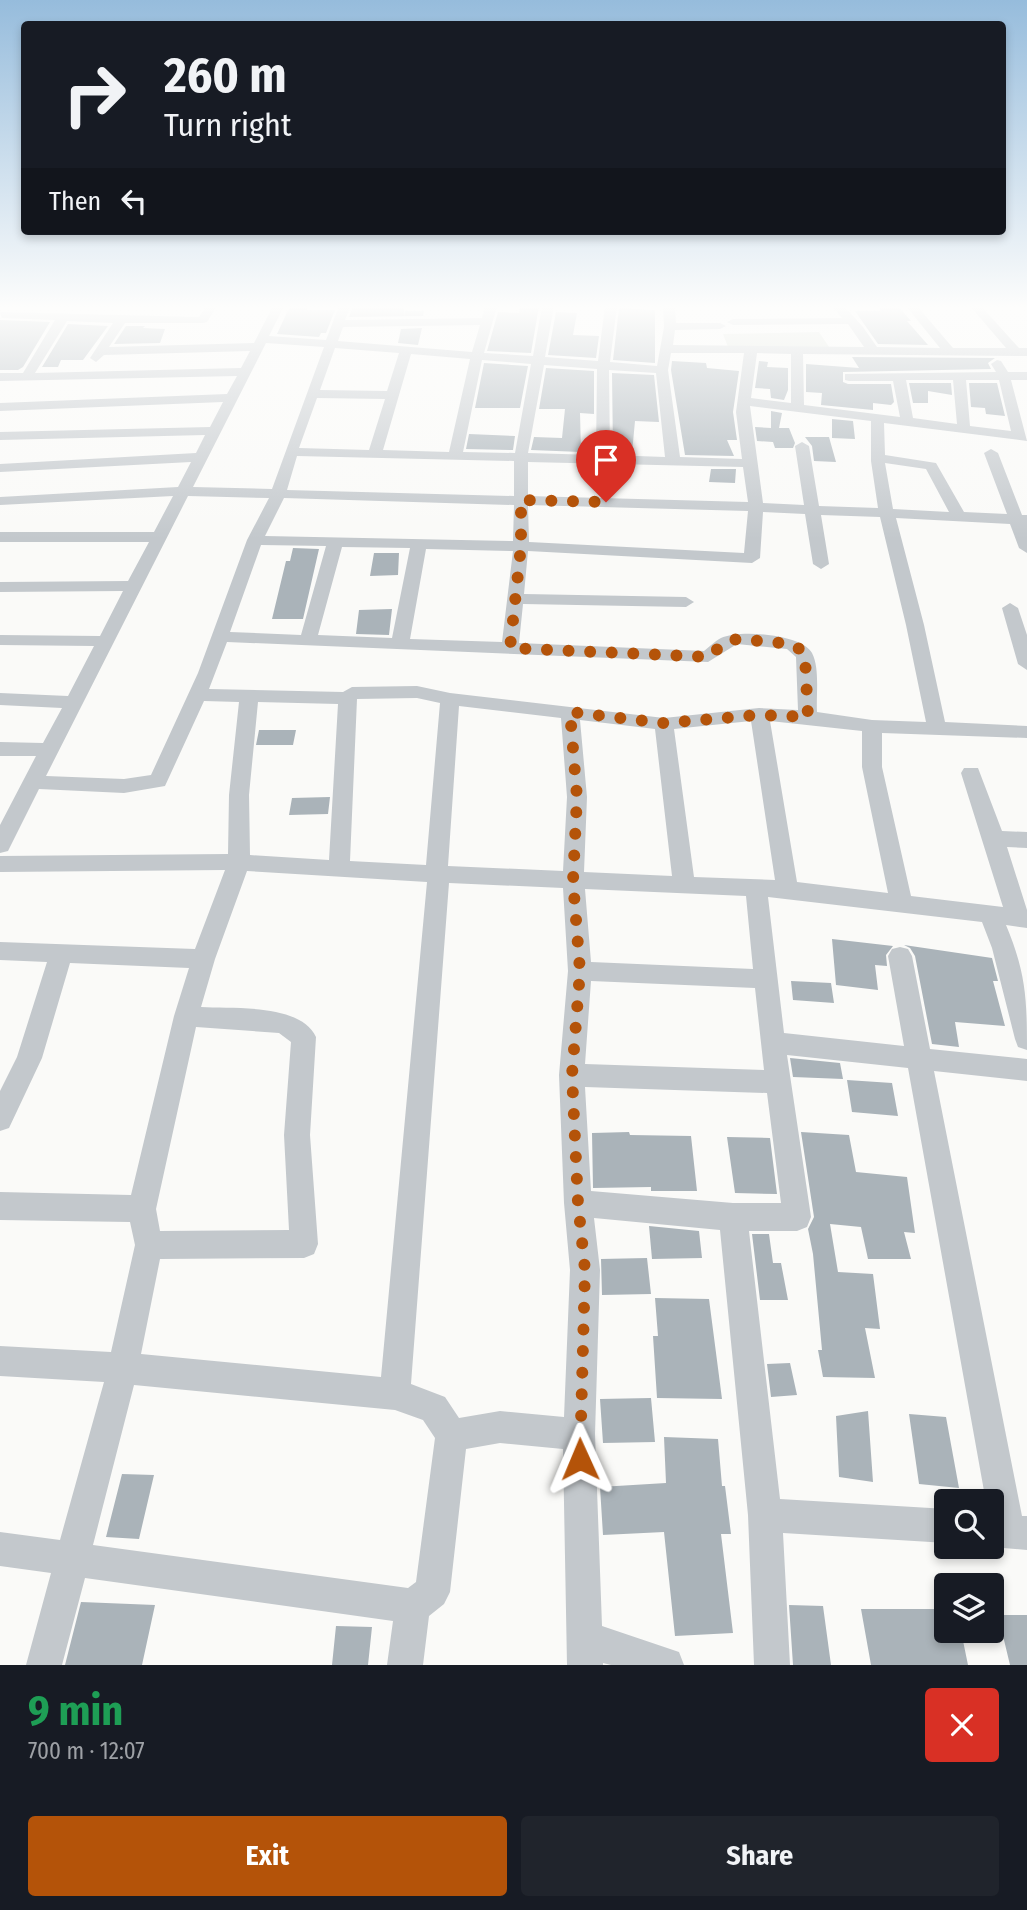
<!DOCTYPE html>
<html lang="en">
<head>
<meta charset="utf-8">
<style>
	:root { --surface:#171b24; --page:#20242c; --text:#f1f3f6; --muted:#9ea1a6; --accent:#b45309 }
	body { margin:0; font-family:"Fira Sans Condensed",sans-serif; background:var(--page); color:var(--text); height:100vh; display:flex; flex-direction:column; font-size:26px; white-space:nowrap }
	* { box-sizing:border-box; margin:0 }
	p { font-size:23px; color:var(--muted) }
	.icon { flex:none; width:38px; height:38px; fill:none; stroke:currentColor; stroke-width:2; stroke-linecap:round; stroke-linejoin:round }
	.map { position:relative; height:1665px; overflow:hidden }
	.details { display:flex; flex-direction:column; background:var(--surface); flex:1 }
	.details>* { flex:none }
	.banner { position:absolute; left:21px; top:21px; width:985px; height:214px; border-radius:7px; box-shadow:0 4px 10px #0003; background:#171b24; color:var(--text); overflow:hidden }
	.controls { position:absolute; left:934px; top:1489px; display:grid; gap:14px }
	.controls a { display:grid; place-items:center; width:70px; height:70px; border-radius:7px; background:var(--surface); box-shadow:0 4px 10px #0003; font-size:35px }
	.pin { position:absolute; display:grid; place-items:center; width:60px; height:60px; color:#fff; margin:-72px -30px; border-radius:50% 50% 50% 0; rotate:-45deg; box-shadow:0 0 7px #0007 }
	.pin .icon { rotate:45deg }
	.me { position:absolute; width:77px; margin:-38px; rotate:359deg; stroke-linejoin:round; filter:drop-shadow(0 0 5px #0008) }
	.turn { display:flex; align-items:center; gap:24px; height:147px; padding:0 28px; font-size:32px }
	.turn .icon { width:91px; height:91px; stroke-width:2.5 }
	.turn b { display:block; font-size:49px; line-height:60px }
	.then { display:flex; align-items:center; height:66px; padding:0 28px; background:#0003; gap:14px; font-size:26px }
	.round { display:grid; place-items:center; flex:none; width:74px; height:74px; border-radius:7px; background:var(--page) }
	.overview { display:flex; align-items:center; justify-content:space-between; height:119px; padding:0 28px }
	h1 { font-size:42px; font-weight:700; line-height:52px; color:#1e9e55 }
	.primary-button { display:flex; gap:14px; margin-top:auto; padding:14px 28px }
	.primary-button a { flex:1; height:80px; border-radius:7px; background:var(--accent); color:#fff; font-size:28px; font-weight:700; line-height:80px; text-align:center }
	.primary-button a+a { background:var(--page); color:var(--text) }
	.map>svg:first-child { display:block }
</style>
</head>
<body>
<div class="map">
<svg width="1027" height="1665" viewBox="0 0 1027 1665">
	<rect width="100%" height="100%" fill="#fafaf8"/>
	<path fill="#dadfd7" d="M819,332L829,347H728L723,334Z"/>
	<path fill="#aab3b9" d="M290,306H309L307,310H335L326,333H321L319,337L277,334Z
		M353,306H404V316L405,311H424L423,316L349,317Z
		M520,306H539L531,353L487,351L498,312L519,313Z
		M878,306H898L911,321H907L928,345L878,344L855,311H881Z
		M619,308L655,310V363L613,360Z
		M556,312L577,313L573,335L599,336L596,358L548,355Z
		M0,320L50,322L23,367L18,370H0Z
		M68,324L108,326L83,360H61L58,367H42Z
		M126,326H145L143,328L165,329L160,343L114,344Z
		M422,328L418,345L398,343L401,329Z
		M852,357L995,358L988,363L991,369L843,372V382L848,384H891L894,402L891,405L873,403V410L821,405L822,393L806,392V364L859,368Z
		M672,361L706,363L707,368L739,371L733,412L737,440H727L734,456L685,455L671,370Z
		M759,361L768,362L767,367L788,368V390L784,400L771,398L770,389L755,388Z
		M484,363L528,366L520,408H475Z
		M546,368L594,371V414L580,413L581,452L531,450L534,437L562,438L565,409H539Z
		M612,373L654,375L659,422L635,421L632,453L613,452Z
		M909,383H951L952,395L928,391V403H913Z
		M969,383H997L1005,416L986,414L985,408L971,407Z
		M771,411L782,413L779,428H789L795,443L793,448H775L773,442L757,441L755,427L771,428Z
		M832,419L853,421L855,439L832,438Z
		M469,434L515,436L513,450L466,449Z
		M805,437H829L836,462L814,461L812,446Z
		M711,469H736L735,483L709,482Z
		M293,548L319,549L303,619H272L286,561H290Z
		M374,553H399L398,575L370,576Z
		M392,609L389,635L356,634L359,610Z
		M259,730H296L293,745H256Z
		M330,797L328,814L289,815L292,798Z
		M832,939L893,946L886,955L887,966L875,965L878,990L836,985Z
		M904,945L992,958L998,981H993L1005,1026L955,1022L959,1047L932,1044L915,956L910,948Z
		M791,981L831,983L834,1003L793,1000Z
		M790,1058L840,1063L843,1079L793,1077Z
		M847,1080L892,1083L898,1116L852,1112Z
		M629,1132L630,1135L691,1136L697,1191H651V1187L593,1188L592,1133Z
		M801,1132L849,1135L856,1172L907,1177L915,1233L904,1232L911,1259H868L861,1227L830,1224L838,1272L873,1274L880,1329L865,1328L875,1378L823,1377L818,1350H822L813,1254L808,1229L814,1217Z
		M727,1137L770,1138L777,1194L735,1193Z
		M649,1226L699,1231L702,1258L652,1259Z
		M752,1234H769L773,1263H781L788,1300H760Z
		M647,1258L651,1294L602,1295L601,1259Z
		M655,1298L709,1299L722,1399L657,1398L653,1336H658Z
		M790,1363L797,1395L771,1397L767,1364Z
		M651,1398L655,1442L603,1443L600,1399Z
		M868,1411L873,1482L839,1477L836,1416Z
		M909,1414L946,1417L959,1488L919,1484Z
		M664,1437L718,1439L722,1486H725L731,1534H721L733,1633L675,1636L664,1532L603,1535L600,1487L666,1483Z
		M122,1474L154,1475L139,1539L106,1537Z
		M81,1602L155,1605L142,1665H65Z
		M789,1605L823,1606L831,1665H793Z
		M861,1609H947V1631H961L968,1665H871Z
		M998,1615H1027V1665H1010Z
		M336,1626L372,1627L368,1665H332Z"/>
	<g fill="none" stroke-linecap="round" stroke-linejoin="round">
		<path fill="#c3c8cc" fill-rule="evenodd" d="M206,306H217L207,322L203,323H125L109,347L254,343L273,306H284L269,336L326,340L339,306H351L345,320L482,318L485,306H497L484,353L533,356L542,306H554L545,357L598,361L605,306H617L610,362L657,366L664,327L663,306H675L676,323H720L726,326L720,329L675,330L673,345L864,347L848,324L733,325L727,322L733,319L842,318L832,306H844L863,327L877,347L940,348L906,306H917L953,348H1006L970,306H981L1019,348H1027V356L803,354L804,405L900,417L893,381H849L845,380V374L996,372L991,364L997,360L1001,361L1008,372H1027V380H1011L1027,441L884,423L885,455L936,463L964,512L1007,514L984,453L991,449L998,453L1022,515H1027V553L1019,548L1010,524L896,518L924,625L945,722L1027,726V738L882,733V767L911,896L1003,907L961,773L964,768H978L1002,831L1027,832V848L1007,847L1027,910V928L1006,925C1026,973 1027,999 1027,1050L1018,1047L1015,1039L992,948L982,922L768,897L784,1033L904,1046L888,956L892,949L900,947L908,949L912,956L930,1049L1027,1059V1081L934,1071L1022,1516H1027V1550L992,1547V1502H986L908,1068L787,1055L811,1217L807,1227L797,1231H749L780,1499L947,1509V1543L783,1533L790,1665H754L748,1515L720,1230L594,1218L600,1270L595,1434L602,1626L679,1652L684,1665H611L603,1663V1665H567L563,1449L500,1443L466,1449L450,1592L444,1604L429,1616L423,1665H387L393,1621L85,1578L62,1665H26L51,1573L0,1566V1532L60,1540L104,1382L0,1376V1346L111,1352L135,1245L130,1222L0,1220V1192L131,1195L174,1016L189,968L70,963L42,1058L9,1128L0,1131V1091L17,1057L47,962L0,960V942L195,949L225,870L0,872V856L228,854L229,795L239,702L204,701L165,786L124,793L39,789L8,851L0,853V825L36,756H0V742L43,743L62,708L0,705V693L68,696L94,646L0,645V635L100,636L123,591L0,592V582L128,581L149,542H0V532H154L173,496L0,505V497L178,487L191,462L0,472V464L196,453L205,435L0,440V432L210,427L223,402L0,411V403L227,394L237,376L0,381V373H23L55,320L2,318L0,312L199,317ZM67,321L113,323L90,358L96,362L104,355L250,351L241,368L35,373ZM480,325L472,352L338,341L343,327ZM266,343L324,347L272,489L193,487ZM335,348L399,353L387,391L320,390ZM671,353H744L736,412L742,459L680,457L668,370ZM757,353L791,354V403L751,398ZM411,354L470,359L449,452L383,450ZM482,360L531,364L515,453L463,452ZM544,365L597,369L596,455L528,453ZM609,370L656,373L665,457L610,455ZM906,380H953L957,424L913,418ZM966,380H999L1011,431L970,426ZM317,398L385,399L369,450L299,448ZM750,406L871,421V461L878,508L819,506L809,446L802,442L795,446L804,505L763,503ZM297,456L514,461V496L287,490ZM528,462L743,467L748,502L528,496ZM885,463L926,469L949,512L893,509ZM188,496L269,498L247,540L198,673L151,775L124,779L46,776ZM284,498L514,505L513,541L265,536ZM528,505L748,511L744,553L529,542ZM763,512L805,514L813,564L821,569L829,564L821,515L880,517L906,625L926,722L872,720L817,712C816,695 820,668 812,653C802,634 739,629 721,638C715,641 709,647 704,651L519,643L523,604L686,607L694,602L686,597L524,594L528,551L752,563L760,558ZM261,545L326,546L301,635L230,632ZM342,547L410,548L392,638L318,635ZM426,549L513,551L502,642L410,639ZM227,642L708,662L737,644L787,649L796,657L798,710L759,708L664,718L450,693L417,686L352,687L343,692L209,689ZM417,698L440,703L426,865L350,861L357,699ZM258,702L338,704L329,860L250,855L249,795ZM459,706L561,718L567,797L563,871L448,866ZM580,720L655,729L672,876L584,872L587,797ZM751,721L775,880L694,877L674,729ZM770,721L862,731V767L888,893L797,882ZM247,871L427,882L381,1377L141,1354L160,1259L304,1258L314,1254L318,1244L310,1135L316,1037C300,1003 233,1009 201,1007L215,959ZM449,883L563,888L568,971L559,1075L564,1203L570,1270L564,1417L500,1411L459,1418L445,1397L411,1384ZM585,889L746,896L753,969L591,962ZM591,981L755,988L764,1070L585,1064ZM196,1027L279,1033L291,1042L284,1135L289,1230L160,1231L156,1209ZM585,1087L767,1093L781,1203H733L591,1191ZM134,1385L395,1410L423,1420L435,1438L416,1582L408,1588L93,1545Z
			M1010,603L1018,608L1027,635V670L1018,664L1002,608Z"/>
	</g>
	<linearGradient id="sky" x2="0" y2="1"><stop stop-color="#96bcdc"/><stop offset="0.57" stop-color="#fdfdfc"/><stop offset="1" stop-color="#fdfdfc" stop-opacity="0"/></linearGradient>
	<rect width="1027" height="539" fill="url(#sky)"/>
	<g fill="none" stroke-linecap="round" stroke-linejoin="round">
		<path stroke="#b45309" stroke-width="12" stroke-dasharray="0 21.6" d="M580,1459L585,1270L578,1203L572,1075L580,971L573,881L577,797L570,712L664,723L759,715L808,717L805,657L801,650L791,644L737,639L726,642L708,657L510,648L521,546V500L606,502"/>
	</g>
</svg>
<div class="controls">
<a><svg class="icon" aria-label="search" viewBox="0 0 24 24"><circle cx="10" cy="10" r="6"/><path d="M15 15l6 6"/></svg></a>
<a><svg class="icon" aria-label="layers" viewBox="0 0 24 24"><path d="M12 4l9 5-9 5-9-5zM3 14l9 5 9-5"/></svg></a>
</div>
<div class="pin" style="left:606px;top:502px;background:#d93025"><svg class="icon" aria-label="arrive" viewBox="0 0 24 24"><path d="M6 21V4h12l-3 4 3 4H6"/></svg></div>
<svg class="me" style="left:580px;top:1459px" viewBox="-20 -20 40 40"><path d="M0-17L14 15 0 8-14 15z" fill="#b45309" stroke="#fff" stroke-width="4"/></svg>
<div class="banner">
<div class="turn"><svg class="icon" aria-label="right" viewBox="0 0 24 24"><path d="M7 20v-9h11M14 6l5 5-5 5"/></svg><div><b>260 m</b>Turn right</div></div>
<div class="then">Then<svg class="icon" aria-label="left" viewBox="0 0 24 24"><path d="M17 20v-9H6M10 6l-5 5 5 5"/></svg></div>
</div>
</div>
<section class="details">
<div class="overview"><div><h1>9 min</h1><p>700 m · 12:07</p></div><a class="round" style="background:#d93025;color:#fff"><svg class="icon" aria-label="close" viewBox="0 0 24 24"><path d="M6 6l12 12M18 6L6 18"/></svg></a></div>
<div class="primary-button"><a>Exit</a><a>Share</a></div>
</section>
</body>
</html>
